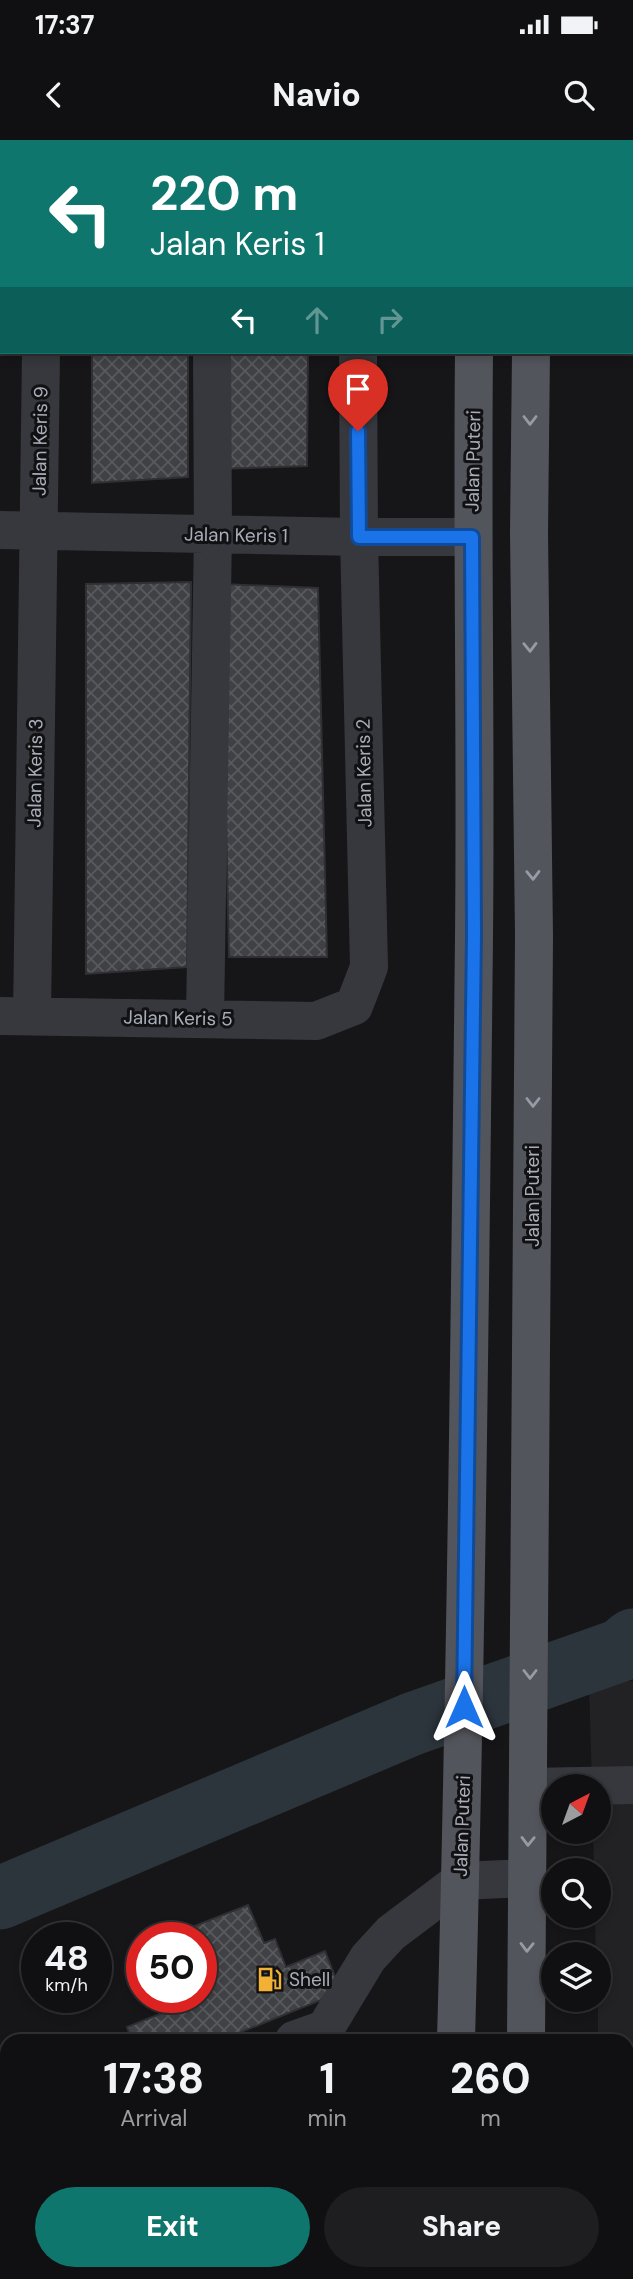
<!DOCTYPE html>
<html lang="en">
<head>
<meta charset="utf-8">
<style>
	:root { --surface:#101012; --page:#1e1e20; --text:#f1f3f6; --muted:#9c9d9f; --line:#303032; --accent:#0f766e }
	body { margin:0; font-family:"DM Sans",sans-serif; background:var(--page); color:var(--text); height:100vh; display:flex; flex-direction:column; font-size:26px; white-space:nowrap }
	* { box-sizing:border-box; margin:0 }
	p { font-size:23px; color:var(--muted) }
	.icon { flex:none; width:38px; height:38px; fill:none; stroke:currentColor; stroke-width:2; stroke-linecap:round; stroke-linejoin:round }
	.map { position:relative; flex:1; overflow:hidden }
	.drawer { position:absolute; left:0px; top:1894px; width:634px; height:247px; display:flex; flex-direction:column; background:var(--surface); border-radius:21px 21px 0 0; box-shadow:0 4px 10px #0003,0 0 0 2px var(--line) }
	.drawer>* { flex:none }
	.banner { position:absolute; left:0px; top:0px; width:634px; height:214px; box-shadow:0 4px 10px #0003,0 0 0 2px var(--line); background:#0f766e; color:#fff; overflow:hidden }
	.needle { width:46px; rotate:41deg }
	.controls { position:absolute; left:541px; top:1634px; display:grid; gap:14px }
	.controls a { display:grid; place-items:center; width:70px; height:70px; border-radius:50%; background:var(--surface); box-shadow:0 4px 10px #0003,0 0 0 2px var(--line); font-size:35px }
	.speed { position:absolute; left:21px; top:1782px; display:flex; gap:14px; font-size:35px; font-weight:700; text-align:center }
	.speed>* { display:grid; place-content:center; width:91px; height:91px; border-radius:50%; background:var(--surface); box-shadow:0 4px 10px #0003,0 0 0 2px var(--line); line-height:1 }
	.speed small { font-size:18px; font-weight:400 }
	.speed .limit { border:10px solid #d22; background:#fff; color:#111 }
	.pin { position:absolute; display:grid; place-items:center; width:60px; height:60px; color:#fff; margin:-72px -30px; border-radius:50% 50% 50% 0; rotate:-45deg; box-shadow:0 0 7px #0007 }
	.pin .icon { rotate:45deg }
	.me { position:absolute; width:77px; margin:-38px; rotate:0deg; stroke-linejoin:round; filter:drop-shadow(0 0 5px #0008) }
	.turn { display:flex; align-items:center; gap:24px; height:147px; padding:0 35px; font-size:32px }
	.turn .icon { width:91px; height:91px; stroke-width:2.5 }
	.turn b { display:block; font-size:49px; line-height:60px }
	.lanes { display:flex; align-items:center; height:66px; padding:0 35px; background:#0003; justify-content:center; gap:35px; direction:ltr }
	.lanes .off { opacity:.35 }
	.eta { display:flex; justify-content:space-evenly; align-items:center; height:119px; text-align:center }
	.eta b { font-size:42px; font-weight:800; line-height:49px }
	.cta { display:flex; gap:14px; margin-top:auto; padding:14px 35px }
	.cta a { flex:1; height:80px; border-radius:42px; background:var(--accent); color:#fff; font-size:28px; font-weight:800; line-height:80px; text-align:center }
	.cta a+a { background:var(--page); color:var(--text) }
	.status { display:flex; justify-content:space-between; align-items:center; height:49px; padding:0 35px; background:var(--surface); direction:ltr }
	.status svg { height:19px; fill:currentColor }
	header { display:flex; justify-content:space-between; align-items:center; height:91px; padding:0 35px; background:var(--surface); font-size:32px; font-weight:800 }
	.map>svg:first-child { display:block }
</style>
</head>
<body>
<div class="status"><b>17:37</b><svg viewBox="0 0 49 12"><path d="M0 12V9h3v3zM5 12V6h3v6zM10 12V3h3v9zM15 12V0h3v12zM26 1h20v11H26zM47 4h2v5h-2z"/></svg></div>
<header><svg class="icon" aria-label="back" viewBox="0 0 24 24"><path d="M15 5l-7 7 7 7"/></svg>Navio<svg class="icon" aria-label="search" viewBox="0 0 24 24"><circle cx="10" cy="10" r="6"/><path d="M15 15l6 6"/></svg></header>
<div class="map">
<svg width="633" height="2139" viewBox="0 0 633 2139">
	<defs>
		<pattern id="building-cross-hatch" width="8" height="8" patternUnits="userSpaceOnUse" patternTransform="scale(1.75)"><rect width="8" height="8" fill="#404145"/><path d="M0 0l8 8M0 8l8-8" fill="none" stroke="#595a5e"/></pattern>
	</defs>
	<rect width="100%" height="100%" fill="#161618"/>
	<path fill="#222225" d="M633,1541V1913L627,1910L626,1900H610L598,1894V1815H596L595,1776H598V1731H594L593,1692H598V1647H592L589,1542Z"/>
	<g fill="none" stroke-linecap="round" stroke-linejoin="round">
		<path stroke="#2c353c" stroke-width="63" d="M0,1758L412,1584L621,1510L633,1500"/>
	</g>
	<path fill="url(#building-cross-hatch)" stroke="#303034" stroke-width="2" d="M0,0H1L0,154Z
		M93,0H187V2H93Z
		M216,0H309V2H216Z
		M92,212H188V337L92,343Z
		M217,212H308L307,326L218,329Z
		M191,442L187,827L86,834V444Z
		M221,444L318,448L327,817H229Z
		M248,1765L264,1803L275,1799L286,1827L325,1811L341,1852L221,1900H132L127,1887L160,1874L152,1857H201V1797H167Z"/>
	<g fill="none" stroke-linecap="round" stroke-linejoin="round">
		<path stroke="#3d3f44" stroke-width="4.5" stroke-dasharray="3.5 5" stroke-linecap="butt" d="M626,2121H633"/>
		<path stroke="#37383d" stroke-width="38" d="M210,0V2
			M357,0V2
			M44,2V0
			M0,390L359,397H472
			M0,876L316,881L354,866L369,827L359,397L358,212
			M32,876L41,212
			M205,878L213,394L212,212
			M529,1647L633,1645
			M294,1900L325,1889L368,1818L391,1793L460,1741L528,1738
			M626,1955L633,1957"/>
		<path stroke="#53555c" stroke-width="38" d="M476,2V0
			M532,2L533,0
			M456,1900C466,1533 470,1165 474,797C476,602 472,407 474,212
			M526,1900L534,796L529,393L531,212
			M575,2133L585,2139
			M417,2139L422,2133"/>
	</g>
	<defs><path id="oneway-chevron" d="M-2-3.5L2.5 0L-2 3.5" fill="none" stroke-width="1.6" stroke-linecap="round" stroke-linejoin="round" transform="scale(1.75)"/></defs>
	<g stroke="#979ba6">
		<use href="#oneway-chevron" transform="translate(530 280) rotate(90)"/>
		<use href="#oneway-chevron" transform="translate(530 507) rotate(89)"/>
		<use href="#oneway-chevron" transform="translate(533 735) rotate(89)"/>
		<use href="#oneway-chevron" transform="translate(533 962) rotate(90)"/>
		<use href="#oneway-chevron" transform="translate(530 1534) rotate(90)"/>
		<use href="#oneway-chevron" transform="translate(528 1701) rotate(91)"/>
		<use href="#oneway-chevron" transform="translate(527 1807) rotate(91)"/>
	</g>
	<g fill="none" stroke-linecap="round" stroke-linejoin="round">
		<defs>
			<path id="route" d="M358,291L359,397H472L474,794L464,1567"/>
		</defs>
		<use href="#route" stroke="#114b97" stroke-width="18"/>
		<use href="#route" stroke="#1a73e8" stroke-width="12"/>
	</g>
	<defs>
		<symbol id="fuel-bare" viewBox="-9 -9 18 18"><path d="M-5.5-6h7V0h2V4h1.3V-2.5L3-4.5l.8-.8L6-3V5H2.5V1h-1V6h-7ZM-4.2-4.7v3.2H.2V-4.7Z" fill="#f2b134" stroke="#111113" stroke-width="2.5" paint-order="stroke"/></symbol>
	</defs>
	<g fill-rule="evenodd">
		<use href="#fuel-bare" x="252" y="1822" width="35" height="35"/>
	</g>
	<g text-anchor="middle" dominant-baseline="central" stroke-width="6" stroke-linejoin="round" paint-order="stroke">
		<g font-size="19" fill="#a8adb8" stroke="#111113">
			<text transform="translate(40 301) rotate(-89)">Jalan Keris 9</text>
			<text transform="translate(473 321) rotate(-89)">Jalan Puteri</text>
			<text transform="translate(236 395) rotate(1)">Jalan Keris 1</text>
			<text transform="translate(35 633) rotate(-89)">Jalan Keris 3</text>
			<text transform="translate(364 633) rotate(-91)">Jalan Keris 2</text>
			<text transform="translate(178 878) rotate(1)">Jalan Keris 5</text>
			<text transform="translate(532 1056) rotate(-90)">Jalan Puteri</text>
			<text transform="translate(462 1686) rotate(-88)">Jalan Puteri</text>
		</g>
		<g font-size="19" fill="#a8adb8" stroke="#111113" text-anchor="start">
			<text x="289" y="1839">Shell</text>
		</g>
	</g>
</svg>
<div class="controls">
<a><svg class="needle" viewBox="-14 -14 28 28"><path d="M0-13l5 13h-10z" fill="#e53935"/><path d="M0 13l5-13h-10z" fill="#9c9d9f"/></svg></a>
<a><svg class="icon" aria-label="search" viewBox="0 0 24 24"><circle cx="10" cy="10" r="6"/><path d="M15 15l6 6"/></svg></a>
<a><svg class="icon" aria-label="layers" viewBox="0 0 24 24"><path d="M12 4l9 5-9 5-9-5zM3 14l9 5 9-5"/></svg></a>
</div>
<div class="speed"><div>48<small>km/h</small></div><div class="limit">50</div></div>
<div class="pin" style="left:358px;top:291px;background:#d93025"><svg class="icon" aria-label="arrive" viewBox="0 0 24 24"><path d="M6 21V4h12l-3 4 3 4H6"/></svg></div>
<svg class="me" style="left:464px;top:1567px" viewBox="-20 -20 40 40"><path d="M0-17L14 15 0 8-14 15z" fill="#1a73e8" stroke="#fff" stroke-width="4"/></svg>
<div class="banner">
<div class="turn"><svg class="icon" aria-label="left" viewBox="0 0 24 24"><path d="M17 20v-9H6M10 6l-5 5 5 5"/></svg><div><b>220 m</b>Jalan Keris 1</div></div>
<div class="lanes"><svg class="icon" aria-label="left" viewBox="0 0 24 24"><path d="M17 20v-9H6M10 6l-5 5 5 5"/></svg><svg class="icon off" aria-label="ahead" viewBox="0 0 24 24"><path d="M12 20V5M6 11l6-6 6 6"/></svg><svg class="icon off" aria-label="right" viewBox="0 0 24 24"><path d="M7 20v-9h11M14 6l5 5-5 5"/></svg></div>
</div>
<section class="drawer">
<div class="eta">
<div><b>17:38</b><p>Arrival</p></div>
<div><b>1</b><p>min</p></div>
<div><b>260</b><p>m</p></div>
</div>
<div class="cta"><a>Exit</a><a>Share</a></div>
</section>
</div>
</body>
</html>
